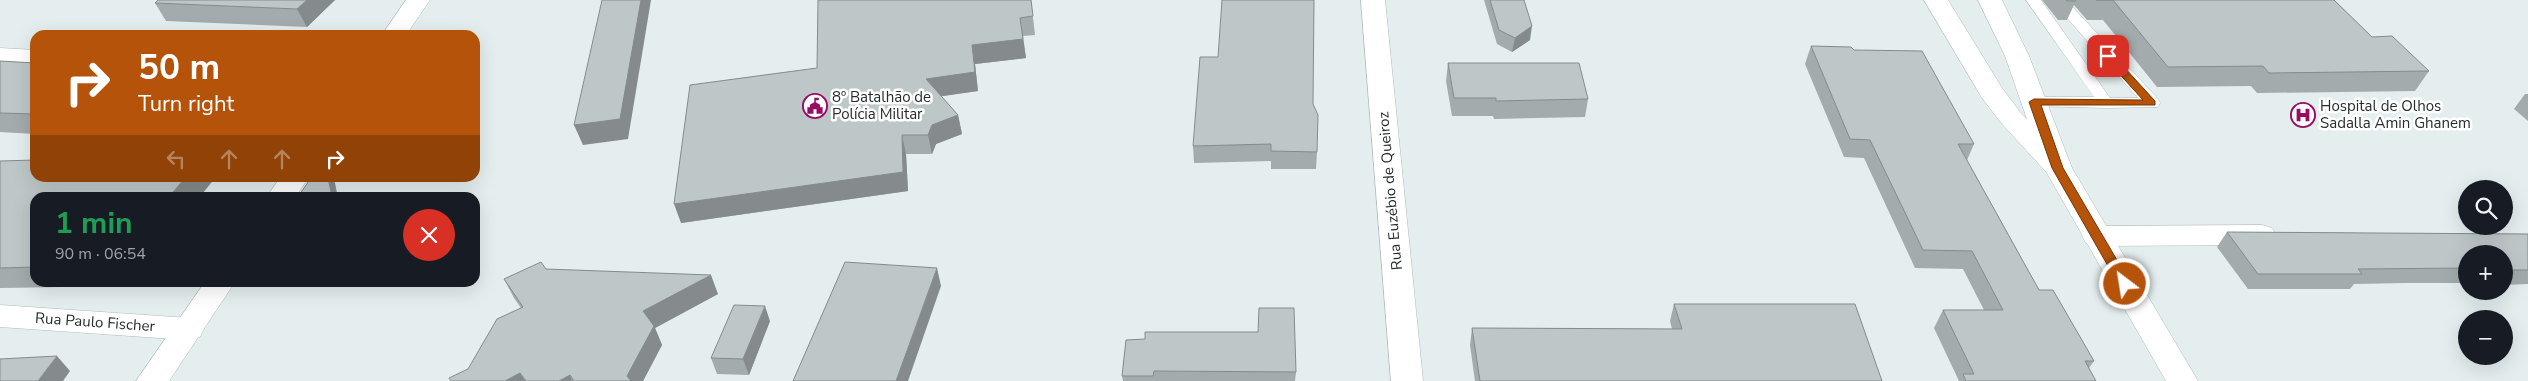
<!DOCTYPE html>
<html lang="en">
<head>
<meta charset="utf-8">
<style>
	:root { --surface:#171b24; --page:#242831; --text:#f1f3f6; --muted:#9ea1a6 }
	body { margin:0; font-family:"Nunito Sans",sans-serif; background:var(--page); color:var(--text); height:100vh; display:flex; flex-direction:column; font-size:19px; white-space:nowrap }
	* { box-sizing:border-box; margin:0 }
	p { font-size:16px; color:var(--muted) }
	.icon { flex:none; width:28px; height:28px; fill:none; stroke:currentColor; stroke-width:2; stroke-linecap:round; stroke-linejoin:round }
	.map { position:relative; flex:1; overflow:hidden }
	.side { position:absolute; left:30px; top:192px; width:450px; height:95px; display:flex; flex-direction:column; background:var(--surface); border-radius:15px; box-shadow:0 5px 20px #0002 }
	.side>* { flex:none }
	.top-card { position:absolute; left:30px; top:30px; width:450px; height:152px; border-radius:15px; box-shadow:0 5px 20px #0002; background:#b45309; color:#fff; overflow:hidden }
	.buttons { position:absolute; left:2458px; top:180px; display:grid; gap:10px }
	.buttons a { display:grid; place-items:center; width:55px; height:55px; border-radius:50%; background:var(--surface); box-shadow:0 5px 20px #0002; font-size:25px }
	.pin { position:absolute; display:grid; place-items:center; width:42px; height:42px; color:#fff; margin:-21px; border-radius:10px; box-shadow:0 2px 8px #0006 }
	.me { position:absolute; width:55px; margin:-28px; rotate:329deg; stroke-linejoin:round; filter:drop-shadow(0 0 4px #0008) }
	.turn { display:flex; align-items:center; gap:18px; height:105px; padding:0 25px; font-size:22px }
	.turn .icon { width:65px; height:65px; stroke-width:2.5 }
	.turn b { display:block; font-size:35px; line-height:42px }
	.lanes { display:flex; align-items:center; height:48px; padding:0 25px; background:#0003; justify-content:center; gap:25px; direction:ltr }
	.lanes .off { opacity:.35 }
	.round { display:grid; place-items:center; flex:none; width:52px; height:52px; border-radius:26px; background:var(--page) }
	.overview { display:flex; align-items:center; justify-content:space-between; height:85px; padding:0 25px }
	h1 { font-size:30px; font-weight:700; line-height:38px; color:#1e9e55 }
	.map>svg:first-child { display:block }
</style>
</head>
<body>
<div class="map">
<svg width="2528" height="381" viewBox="0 0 2528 381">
	<rect width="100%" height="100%" fill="#e4eeee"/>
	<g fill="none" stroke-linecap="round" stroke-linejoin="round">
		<defs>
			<path id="lane" d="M2026,0H2041L2110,98H2138L2051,0H2066L2158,99L2160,103L2158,107L2106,108L2028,106L2026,102L2028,98L2034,97H2094Z"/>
			<path id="street" d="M1361,0H1385L1423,381H1391Z
				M1924,0H1948L2002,88L2020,112L2068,162L2072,168L2068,174L2058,177L2048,174L2002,124L1982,98Z
				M0,48L35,50V64L0,62Z
				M2262,225L2272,228L2276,235L2272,242L2262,245L2096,246L2086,243L2082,236L2086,229L2096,226Z
				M0,305L189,318L200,321L204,329L200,337L189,340L0,327Z"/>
			<path id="secondary" d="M406,0H430L406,35H382Z
				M280,178H308L295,198H266Z
				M205,282H235L169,381H136Z"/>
			<path id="primary" d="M1978,0H2002L2029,56L2072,168L2198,381H2166L2044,168L2005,56Z"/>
		</defs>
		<use href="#lane" stroke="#b2bbbb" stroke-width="1"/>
		<use href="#street" stroke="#b2bbbb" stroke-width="1"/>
		<use href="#secondary" stroke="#b2bbbb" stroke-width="1"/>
		<use href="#primary" stroke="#b2bbbb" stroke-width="1"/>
		<use href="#lane" fill="#fff" fill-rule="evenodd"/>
		<use href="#street" fill="#fff" fill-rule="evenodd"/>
		<use href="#secondary" fill="#fff" fill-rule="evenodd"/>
		<use href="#primary" fill="#fff" fill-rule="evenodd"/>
	</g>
	<path fill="#a3abac" d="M158,0H335L307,27L166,21L155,3Z
		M1031,0L1035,35L1023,36L1026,58L975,64L978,91L941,96L958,115L962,134L936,144L932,154H906L908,191L681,223Z
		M1484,0H1524L1530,40L1512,52L1497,44Z
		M2042,0H2334L2372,37L2429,71L2415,91L2257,93L2251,86L2157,87L2103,20H2087L2074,5L2067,20H2058Z
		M1811,46L1854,50L1974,144L1967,160L2039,290L2094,361L2089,368L2096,381H1959L1934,328L1943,310H1984L1963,269L1915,268L1864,158L1844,157L1805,64Z
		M0,61L35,63V134L0,132Z
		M1448,63L1588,99L1585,117L1494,119L1493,116H1452L1446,81Z
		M2525,94H2528V121L2514,109Z
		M1313,104L1317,152L1316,169H1271V161L1194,163L1193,146Z
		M0,161L35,198V282H131L128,286L0,288Z
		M2227,232L2528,234V284L2504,285V254H2466V285H2465L2463,283H2406L2354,284L2350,289H2248L2217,247Z
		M546,269L718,294L655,328L662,345L643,381H451L468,369L521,308L514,298L504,279Z
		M1674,304L1882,381H1475L1470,345L1472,328L1672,329L1670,321Z
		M770,321L749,375L717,374L711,358Z
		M1126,340L1296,372L1295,381H1123L1122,376Z"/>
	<path fill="#858b8c" d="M307,0H335L307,27L297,9Z
		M641,0H651L628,139L583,145L574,125Z
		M1020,18L1026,58L975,64L978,91L930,98L926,79L972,45Z
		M1532,26L1530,40L1512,52L1515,38Z
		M958,115L962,134L936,144L932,154L928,135L932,125Z
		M902,135L906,154L908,191L681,223L674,204Z
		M185,178H215L199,198H168Z
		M328,178H334L338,198H331Z
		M937,268L941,286L908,381H896Z
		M711,275L718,294L655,328L662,345L643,381H629L627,376L643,311Z
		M126,282H131L128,286Z
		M765,306L770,321L749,375L743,359Z
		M57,356L70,371L63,381H38Z
		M520,373L525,381H505Z
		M570,375L572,381H559Z"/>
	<path fill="#bec7c8" stroke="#858b8c" d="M158,0H307L297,9L155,3Z
		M602,0H641L620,119L574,125Z
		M818,0H1031L1033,16L1020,18L1023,39L972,45L975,72L926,79L958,115L932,125L928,135H902L903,172L674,204L690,85L817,68Z
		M1222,0H1314L1313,104L1318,115L1317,152L1271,151V144L1193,146L1200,57H1218Z
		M1490,0H1524L1532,26L1515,38L1499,30Z
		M2066,0H2075L2076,1H2067Z
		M2096,0H2334L2372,37L2392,36L2429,71L2269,73L2263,66L2168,67L2113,0Z
		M1811,46L1851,47L1854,50L1922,51L1974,144H1958L2039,290H2053L2094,361H2085L2096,381H1966L1963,374H1974L1943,310H2003L1972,251L1923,250L1870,140L1850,139Z
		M0,61L35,63V114L0,113Z
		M1448,63H1579L1588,99L1496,101V98H1454Z
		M35,160V178H185L168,198H35V267L0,268V161Z
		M311,178H328L332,196L331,198H297Z
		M2227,232L2528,234V270H2504V254H2466V268L2358,269L2362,274H2258Z
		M541,262L546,269L711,275L643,311L654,326L627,376L631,381H574L570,375L559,381H526L520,373L505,381H451L449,378L468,369L497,319L523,307L504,279Z
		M845,262L937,268L896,381H793Z
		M1674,304H1855L1882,381H1480L1472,328L1682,329Z
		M734,305L765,306L743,359L711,358Z
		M1259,308H1294L1296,372L1154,371L1153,376H1122L1126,340L1145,339V332H1258Z
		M57,356L38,381H0V359Z"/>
	<path fill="#b45309" stroke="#753606" d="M2108,53L2112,54L2155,101V105H2041L2063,168L2131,284L2125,289L2120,287L2052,168L2029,102L2034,99L2143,100L2105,58V54Z"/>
	<defs>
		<symbol id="civic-ring" viewBox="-11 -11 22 22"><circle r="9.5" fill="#fff" stroke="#990c5f" stroke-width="1.5"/><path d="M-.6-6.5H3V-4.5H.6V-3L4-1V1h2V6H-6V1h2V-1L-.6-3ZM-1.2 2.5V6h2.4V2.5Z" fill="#990c5f"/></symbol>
		<symbol id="hospital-ring" viewBox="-11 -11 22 22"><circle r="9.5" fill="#fff" stroke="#990c5f" stroke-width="1.5"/><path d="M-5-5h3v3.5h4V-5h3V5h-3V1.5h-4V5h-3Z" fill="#990c5f"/></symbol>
	</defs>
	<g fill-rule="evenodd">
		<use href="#civic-ring" x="801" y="92" width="28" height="28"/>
		<use href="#hospital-ring" x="2289" y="101" width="28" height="28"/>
	</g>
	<g text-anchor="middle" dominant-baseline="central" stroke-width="5" stroke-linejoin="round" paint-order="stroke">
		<g font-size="15" fill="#292c2c" stroke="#fff" text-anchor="start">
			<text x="832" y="97">8º Batalhão de<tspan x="832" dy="17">Polícia Militar</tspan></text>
			<text x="2320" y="106">Hospital de Olhos<tspan x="2320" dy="17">Sadalla Amin Ghanem</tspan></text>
		</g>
		<g font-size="15" fill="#292c2c" stroke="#fff">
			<text transform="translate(1390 191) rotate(-95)">Rua Euzébio de Queiroz</text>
			<text transform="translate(95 322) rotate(4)">Rua Paulo Fischer</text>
		</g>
	</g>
</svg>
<div class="buttons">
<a><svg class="icon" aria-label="search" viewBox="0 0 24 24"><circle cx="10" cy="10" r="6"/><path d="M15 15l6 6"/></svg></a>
<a>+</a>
<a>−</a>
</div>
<div class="pin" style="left:2108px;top:56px;background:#d93025"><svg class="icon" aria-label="arrive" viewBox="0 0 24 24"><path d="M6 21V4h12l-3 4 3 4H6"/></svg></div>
<svg class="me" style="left:2125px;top:284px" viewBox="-20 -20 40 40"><circle r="17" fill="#b45309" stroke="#fff" stroke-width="3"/><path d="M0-11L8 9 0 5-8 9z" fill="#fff"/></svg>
<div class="top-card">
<div class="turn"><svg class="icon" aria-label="right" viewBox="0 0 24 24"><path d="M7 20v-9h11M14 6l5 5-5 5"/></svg><div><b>50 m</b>Turn right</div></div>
<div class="lanes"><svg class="icon off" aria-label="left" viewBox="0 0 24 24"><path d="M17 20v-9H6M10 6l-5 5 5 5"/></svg><svg class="icon off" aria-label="ahead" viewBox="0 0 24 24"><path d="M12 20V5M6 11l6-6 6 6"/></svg><svg class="icon off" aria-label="ahead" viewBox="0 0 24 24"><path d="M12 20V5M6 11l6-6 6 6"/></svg><svg class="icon" aria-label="right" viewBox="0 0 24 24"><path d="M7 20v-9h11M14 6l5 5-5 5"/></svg></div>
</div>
<section class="side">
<div class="overview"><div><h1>1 min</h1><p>90 m · 06:54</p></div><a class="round" style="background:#d93025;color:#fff"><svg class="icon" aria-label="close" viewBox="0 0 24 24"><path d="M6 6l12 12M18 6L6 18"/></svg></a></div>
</section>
</div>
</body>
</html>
